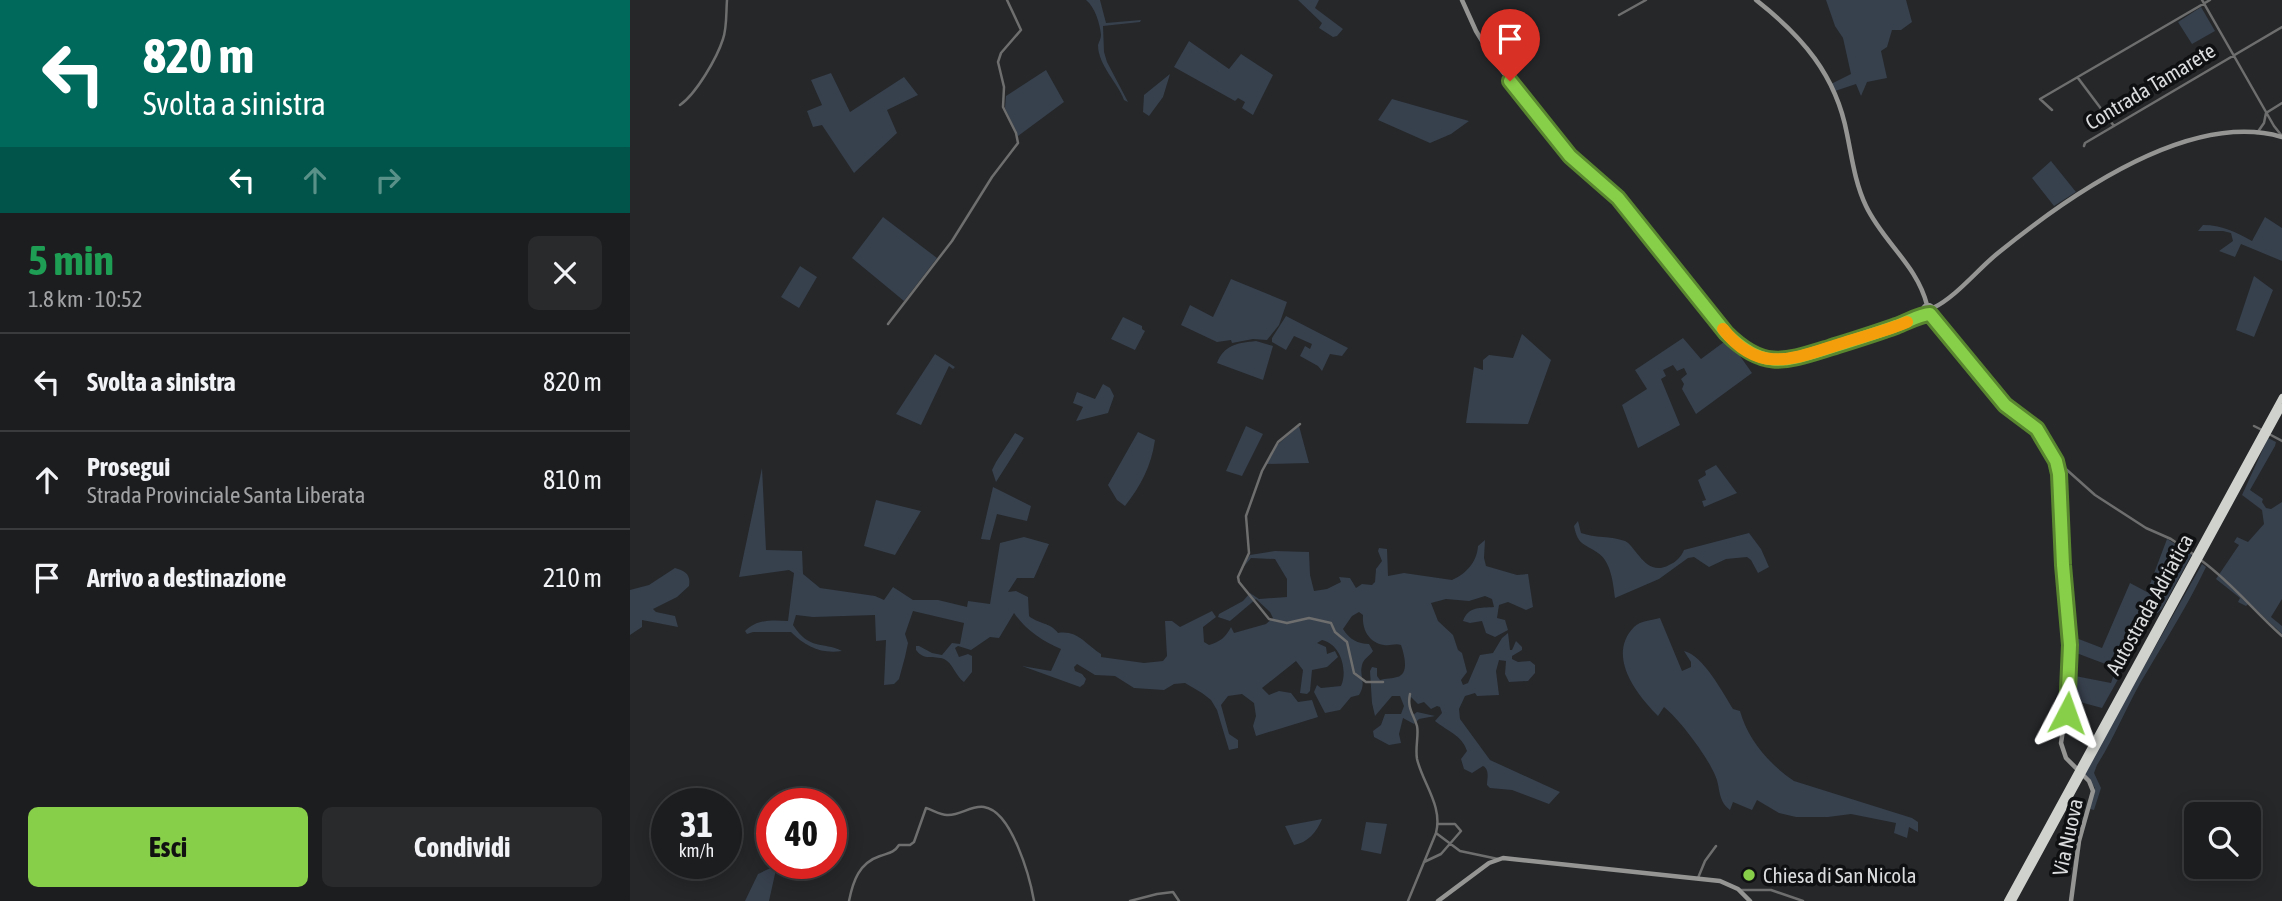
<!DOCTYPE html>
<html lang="it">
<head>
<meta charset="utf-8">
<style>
	:root { --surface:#1c1d1f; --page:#292a2c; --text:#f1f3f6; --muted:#a0a2a4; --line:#3a3b3d; --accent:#88cf49 }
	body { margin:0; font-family:"Asap Condensed",sans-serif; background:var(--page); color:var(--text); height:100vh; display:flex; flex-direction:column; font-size:26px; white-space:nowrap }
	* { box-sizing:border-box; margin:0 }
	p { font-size:23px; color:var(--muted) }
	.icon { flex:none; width:38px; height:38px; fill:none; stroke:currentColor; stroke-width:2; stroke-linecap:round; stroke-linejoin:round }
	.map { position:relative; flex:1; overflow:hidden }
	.side { display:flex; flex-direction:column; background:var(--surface); width:630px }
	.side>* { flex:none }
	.banner { background:#00695c; color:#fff; overflow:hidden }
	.tools { position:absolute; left:1554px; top:802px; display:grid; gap:14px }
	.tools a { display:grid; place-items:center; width:77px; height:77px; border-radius:10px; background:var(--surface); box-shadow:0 4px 18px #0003,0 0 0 2px var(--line); font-size:35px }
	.speed { position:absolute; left:21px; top:788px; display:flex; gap:14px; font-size:35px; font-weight:700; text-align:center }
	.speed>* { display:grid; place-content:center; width:91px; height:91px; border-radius:50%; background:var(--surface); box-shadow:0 4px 18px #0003,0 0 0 2px var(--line); line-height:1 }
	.speed small { font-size:18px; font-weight:400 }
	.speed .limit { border:10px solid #d22; background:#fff; color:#111 }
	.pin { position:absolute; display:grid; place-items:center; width:60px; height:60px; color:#fff; margin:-72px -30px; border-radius:50% 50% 50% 0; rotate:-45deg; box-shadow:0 0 7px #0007 }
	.pin .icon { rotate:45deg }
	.me { position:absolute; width:77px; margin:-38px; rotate:4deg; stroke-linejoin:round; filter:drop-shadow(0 0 5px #0008) }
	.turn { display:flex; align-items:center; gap:24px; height:147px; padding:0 28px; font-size:32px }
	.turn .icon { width:91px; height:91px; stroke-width:2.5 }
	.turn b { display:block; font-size:49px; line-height:60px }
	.lanes { display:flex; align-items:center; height:66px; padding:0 28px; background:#0003; justify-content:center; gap:35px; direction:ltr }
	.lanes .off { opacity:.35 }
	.round { display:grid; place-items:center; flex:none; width:74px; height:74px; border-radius:10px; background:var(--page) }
	.overview { display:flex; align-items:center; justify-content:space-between; height:119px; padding:0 28px }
	h1 { font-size:42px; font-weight:700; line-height:52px; color:#1e9e55 }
	.primary-button { display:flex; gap:14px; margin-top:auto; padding:14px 28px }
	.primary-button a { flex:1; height:80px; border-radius:10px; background:var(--accent); color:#111; font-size:28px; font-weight:700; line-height:80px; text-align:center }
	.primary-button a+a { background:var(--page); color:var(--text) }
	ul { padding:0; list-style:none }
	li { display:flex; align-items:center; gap:21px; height:98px; padding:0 28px; border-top:2px solid var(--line) }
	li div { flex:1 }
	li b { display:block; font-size:26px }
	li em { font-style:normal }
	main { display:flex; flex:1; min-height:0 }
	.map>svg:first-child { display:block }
</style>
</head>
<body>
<main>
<section class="side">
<div class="banner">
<div class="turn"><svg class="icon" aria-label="left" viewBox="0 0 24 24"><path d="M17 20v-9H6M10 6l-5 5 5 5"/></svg><div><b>820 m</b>Svolta a sinistra</div></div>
<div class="lanes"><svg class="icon" aria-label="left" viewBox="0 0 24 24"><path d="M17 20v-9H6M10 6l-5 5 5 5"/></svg><svg class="icon off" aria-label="ahead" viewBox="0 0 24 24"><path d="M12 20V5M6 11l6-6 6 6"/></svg><svg class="icon off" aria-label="right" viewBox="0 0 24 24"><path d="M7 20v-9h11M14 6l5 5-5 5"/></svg></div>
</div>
<div class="overview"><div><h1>5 min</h1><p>1.8 km · 10:52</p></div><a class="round"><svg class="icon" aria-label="close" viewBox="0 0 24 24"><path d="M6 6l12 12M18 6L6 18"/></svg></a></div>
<ul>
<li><svg class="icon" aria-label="left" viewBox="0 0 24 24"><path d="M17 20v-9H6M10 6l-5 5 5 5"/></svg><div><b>Svolta a sinistra</b></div><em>820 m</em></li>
<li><svg class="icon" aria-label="ahead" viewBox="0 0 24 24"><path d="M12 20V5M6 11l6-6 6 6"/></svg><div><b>Prosegui</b><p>Strada Provinciale Santa Liberata</p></div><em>810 m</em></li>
<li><svg class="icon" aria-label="arrive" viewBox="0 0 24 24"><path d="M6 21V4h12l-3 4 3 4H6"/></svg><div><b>Arrivo a destinazione</b></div><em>210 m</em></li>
</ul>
<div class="primary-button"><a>Esci</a><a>Condividi</a></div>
</section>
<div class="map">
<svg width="1652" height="901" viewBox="0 0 1652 901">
	<rect width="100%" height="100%" fill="#252729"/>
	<path fill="#37404d" d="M456,0H470L476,23L511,20L510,22L473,26L474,52L477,62L498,102L494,100C488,83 468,65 468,45C469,42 471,38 471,35C470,24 465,7 456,0Z
		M668,0H689L685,8L713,29L707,36L703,37L689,28L692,23Z
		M1196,0H1276L1282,22L1271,30H1262L1257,47L1251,51L1257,78L1237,82L1231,96L1226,84L1205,91L1201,84L1221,74L1213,38L1205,26Z
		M1571,7L1585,31L1562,44L1548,22Z
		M559,41L599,69L611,54L643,75L623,115L612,108L615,102L608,98L605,101L544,67Z
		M416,70L434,102L388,136L375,108L376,96Z
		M201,73L220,112L274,77L288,95L257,110L267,133L224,173L192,125L183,127L177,111L192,105L181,80Z
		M540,74L533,97L519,116L513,112L514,95Z
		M762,99L839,121L821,134L800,143L748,120Z
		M1421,161L1446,192L1424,206L1402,178Z
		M253,217L307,258L274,301L222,258Z
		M1635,217L1652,228V261L1611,244L1605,257L1589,251L1603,241L1601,233L1593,231H1568L1573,225C1592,225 1606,232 1622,241Z
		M170,266L187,277L169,308L151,297Z
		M1624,276L1643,290L1624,337L1606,330Z
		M601,279L657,302L649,325L637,340L623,339L602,343L601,340L587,342L551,325L560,305L583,317Z
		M656,316L718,348L712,356L700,354L692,371L688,366L670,356L675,346L680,349L682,344L664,336L656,350L642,342V338Z
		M493,317L512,326V329L515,331L505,350L481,339Z
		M892,334L921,360L898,424L836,423L844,367L853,370V360L859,355L883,358Z
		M1053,338L1071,359L1098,339L1122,373L1066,414L1052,389L1054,384L1051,379L1057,374L1054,368L1047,371L1043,365L1033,370L1036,376L1031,379L1050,425L1008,448L992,405L1017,389L1005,370Z
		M626,341L643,346L633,380L587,363C594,345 607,343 626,341Z
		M305,354L325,367L323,369L319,366L291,425L266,414Z
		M473,384L480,388L484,396L478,413L446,421L453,407L443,403L447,392L465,399Z
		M616,426L633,434L612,476L596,471Z
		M669,426L679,463L636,464L647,445Z
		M508,432L525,440C521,467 511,485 495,506L487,500L478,485Z
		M385,433L394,438L366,482L362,470L366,462Z
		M1638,438L1646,442L1645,446L1620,490L1633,499L1632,502L1636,508L1641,509L1652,502V599L1641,617L1652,626V634L1619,603L1616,606L1608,602L1610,598L1586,579L1609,545L1604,542L1607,537L1618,542L1634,524L1632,510L1612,495Z
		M1086,465L1107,493L1074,507L1072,501L1076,500L1068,480L1076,475L1075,471Z
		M132,468L136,550L172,551L173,574L190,588L245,596L254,600L263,587L283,600H308L337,607L338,601L360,604L370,543L394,537L419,544L404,578H387L378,592L386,591L398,597L399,616C408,624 420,622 428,633C448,630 455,644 471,654V657L514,663L533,661L537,656L535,621H542L550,627L582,611L586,617L573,627L574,642L579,645C590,642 596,637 601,627L604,633L636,624L643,618L640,612L626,599L600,621L588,617L589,614L613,601L620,593L629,599L657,597V579L645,559L621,558L610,571L620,555L645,551L679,552L680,575L684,591L697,589L711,582L709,577L720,578L726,588L732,584L742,585L745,582L746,569L752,561L748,551L749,548L757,549L758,576L774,573L822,580C836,574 847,562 848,546L855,540L854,558L856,566L887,575L898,574L903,607L896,610L878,602L869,605L867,618L875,620L878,630L865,637L856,633L852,621L840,623L833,621C838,606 851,608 864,607L862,599L855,596L839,601L816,599L801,603L808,621L823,635L828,650L832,653L837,672L831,680L833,685L838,683L850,655L863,653L872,638L878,633L880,650H882L886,641L892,647V650L882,656V659L888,662L900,661L905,665V673L898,681L879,682L875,674L876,661L869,660L866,671L869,695L847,696L845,693L835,696L829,709L830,719L860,760L930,792L919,804L882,790L860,788L857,785C857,778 860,770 853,766L842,773L834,769L831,759L837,751C832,735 817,731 805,721L812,713L810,707L807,706L801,709L794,702L788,704L781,697L779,705L783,715L787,712L805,716L789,719L784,724L773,718L769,734L771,743L759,745L744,737L743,731L751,725L755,714H771L774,706L770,696H762L745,716L742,703L740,671L742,667L747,668V676L750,680C756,678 762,679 767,677C780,674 774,654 771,645C765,643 761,646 754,645C738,642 732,629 733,615L729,612L722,616L713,629C719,639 728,644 739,644L743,651C740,656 734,658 732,665C729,677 737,682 729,695L721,697L710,710L695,713L684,692L687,685L691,688L711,686C718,671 711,644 692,640L687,643L696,647L697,654L705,651L708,657L697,667L682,670L680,691L677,694L670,693L673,670L666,661L632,688L639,695L649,691L661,693L668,702L682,700L688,717L626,736L623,726L626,716L624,703L612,694L598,696L591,705L599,734L608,740V748L599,750L587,710L581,700L572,693L555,683L544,684L534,690L504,688L485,676L465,675L447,664L444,667L445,671L452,674L456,679L454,684L450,687L392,666L421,671L431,649C412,641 396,630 384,613L369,638L360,637L341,650L328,646L325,648L329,657L338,654L342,656V672L334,682C326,677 323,663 314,659C303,655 294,661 286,650V646H289L302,653L312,655L322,643L330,644L334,623L283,611L275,634L278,643L275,657L269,679L264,684L254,685L256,640L246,641L245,615L183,617L166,615L163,625C180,651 192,641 212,651C191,654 176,647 161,632H123L117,634L115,631C127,619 142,620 158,621L164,573L159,570L109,577Z
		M363,487L401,506L397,521L367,514L360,540L351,539Z
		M246,500L291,511L265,555L234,546Z
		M948,521L951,533C965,538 981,536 995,541C1006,546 1016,578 1039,565C1046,562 1051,557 1054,550L1119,533L1131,549L1139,567L1128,573L1121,560L1117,557L1096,559L1079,567L1064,557L1058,558L1029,579L985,598C983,582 981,562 968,553C954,543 948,546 944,526Z
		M1537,539L1562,554L1532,609L1514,624L1503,647L1505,649L1472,708L1439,699L1440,675L1481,683L1486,668L1441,651V636L1472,648L1500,583L1517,592Z
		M1572,564L1576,567C1559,603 1538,636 1518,670C1499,700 1486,735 1467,765L1464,773L1471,788L1464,810L1460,809L1465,788L1454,773Z
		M45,568C55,571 61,574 59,586L47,597L23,609L26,612L45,616L48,627L12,620V627L0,635V590L19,585Z
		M1030,618L1052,671L1061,667V662L1054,651C1073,655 1093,693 1103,709L1110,711C1118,740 1139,764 1164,781L1282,818L1288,822V832L1279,827L1277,838L1264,833L1266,823L1221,814L1198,817H1166L1149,813L1127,800L1122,810L1103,802L1100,810C1087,800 1091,788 1085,775C1077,756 1050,720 1034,707L1028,716C1007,695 976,656 1004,627C1010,621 1022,620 1030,618Z
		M692,819C687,832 677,843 664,845L655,826Z
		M736,822L757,824L751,854L731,850Z
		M147,865L139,901H115L128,874Z"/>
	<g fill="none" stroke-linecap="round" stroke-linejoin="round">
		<path stroke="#6d6e6d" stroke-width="2.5" d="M1572,0L1644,126L1652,136
			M989,15L1016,0
			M1448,78L1484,126
			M50,105C66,94 87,58 93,39C97,28 96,13 97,0
			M1422,110L1410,99L1580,0
			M1627,133L1634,123L1636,113L1652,103
			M1454,146L1455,143L1652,27
			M258,324L322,241L362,177L388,143L386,133L373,107L374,87L368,62L371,53L391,30L377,0
			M670,424L648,442L632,471L616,516L619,553L608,577L609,582L639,619L657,623L679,618L701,623L705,632L717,642L724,673L736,682H753
			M1624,426L1634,431
			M1639,434L1652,441
			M1428,462L1465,495L1516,528L1541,539L1563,554
			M1572,561C1602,583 1624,611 1652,636
			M806,833L830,851L868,859
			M794,862L811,854L831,831L825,824H808
			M1068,878L1075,861L1086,846
			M1109,890H1141L1173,901
			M219,901C223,881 229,863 250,856C258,853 264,853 269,845H280L284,842L296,808C303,810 310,815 317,815C330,816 341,805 354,807C382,811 400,878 404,901
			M500,901L527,894L543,892L549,901
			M778,901L806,833C813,806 793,784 787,759C785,747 789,735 787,726C783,713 777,708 780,694"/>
		<path stroke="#959694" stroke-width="4.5" d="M832,0L846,31L863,59L922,135L940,156L988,198L1095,333C1110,348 1125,358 1146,360C1165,362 1279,326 1294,313
			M1126,0C1172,36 1206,75 1217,134C1222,158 1225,183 1236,206C1253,242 1287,265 1297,305
			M1293 310a5 5 0 1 1 10 0a5 5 0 1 1-10 0Z
			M1303,308C1326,297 1348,269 1368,253C1437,197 1559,110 1652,137
			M1300,314L1375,405L1407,430L1426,461L1440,644L1439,691L1431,743L1436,758L1459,781L1463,791L1449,841L1441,901
			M808,901L859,863L873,858L1090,881L1108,889L1120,901"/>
		<path stroke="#d0d2ce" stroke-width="6" d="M1377,901L1652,397
			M1383,901L1652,407"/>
	</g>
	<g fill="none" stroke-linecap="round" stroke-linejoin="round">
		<defs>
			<path id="route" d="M880,81L940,156L988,198L1096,333C1133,370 1154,362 1199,348C1221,341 1244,334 1266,326C1277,322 1291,314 1300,314L1375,405L1407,429L1426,461L1429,474L1433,565L1440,645L1437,713"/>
		</defs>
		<use href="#route" stroke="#58872f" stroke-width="18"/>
		<use href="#route" stroke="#88cf49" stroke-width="12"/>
		<path stroke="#f59e0b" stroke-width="12" d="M1093,329C1129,375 1163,359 1210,344C1232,337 1255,331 1277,322"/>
	</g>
	<circle fill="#88cf49" stroke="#0f1011" stroke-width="2.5" cx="1119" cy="875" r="7"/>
	<g text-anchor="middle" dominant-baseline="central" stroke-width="7" stroke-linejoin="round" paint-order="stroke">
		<g font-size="21" fill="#dadcdd" stroke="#0f1011">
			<text transform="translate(1520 86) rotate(-31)">Contrada Tamarete</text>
			<text transform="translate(1519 604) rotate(-61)">Autostrada Adriatica</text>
			<text transform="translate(1437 837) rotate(-78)">Via Nuova</text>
		</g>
		<g font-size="21" fill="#dadcdd" stroke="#0f1011" text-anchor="start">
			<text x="1133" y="875">Chiesa di San Nicola</text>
		</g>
	</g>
</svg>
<div class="tools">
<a><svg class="icon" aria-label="search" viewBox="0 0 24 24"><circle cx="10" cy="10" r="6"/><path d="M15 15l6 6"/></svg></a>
</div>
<div class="speed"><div>31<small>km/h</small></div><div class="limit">40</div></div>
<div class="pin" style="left:880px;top:81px;background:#d93025"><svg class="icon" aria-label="arrive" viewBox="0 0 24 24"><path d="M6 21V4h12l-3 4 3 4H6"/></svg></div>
<svg class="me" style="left:1437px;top:713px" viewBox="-20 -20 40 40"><path d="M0-17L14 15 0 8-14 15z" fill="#88cf49" stroke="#fff" stroke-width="4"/></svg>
</div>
</main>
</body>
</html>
